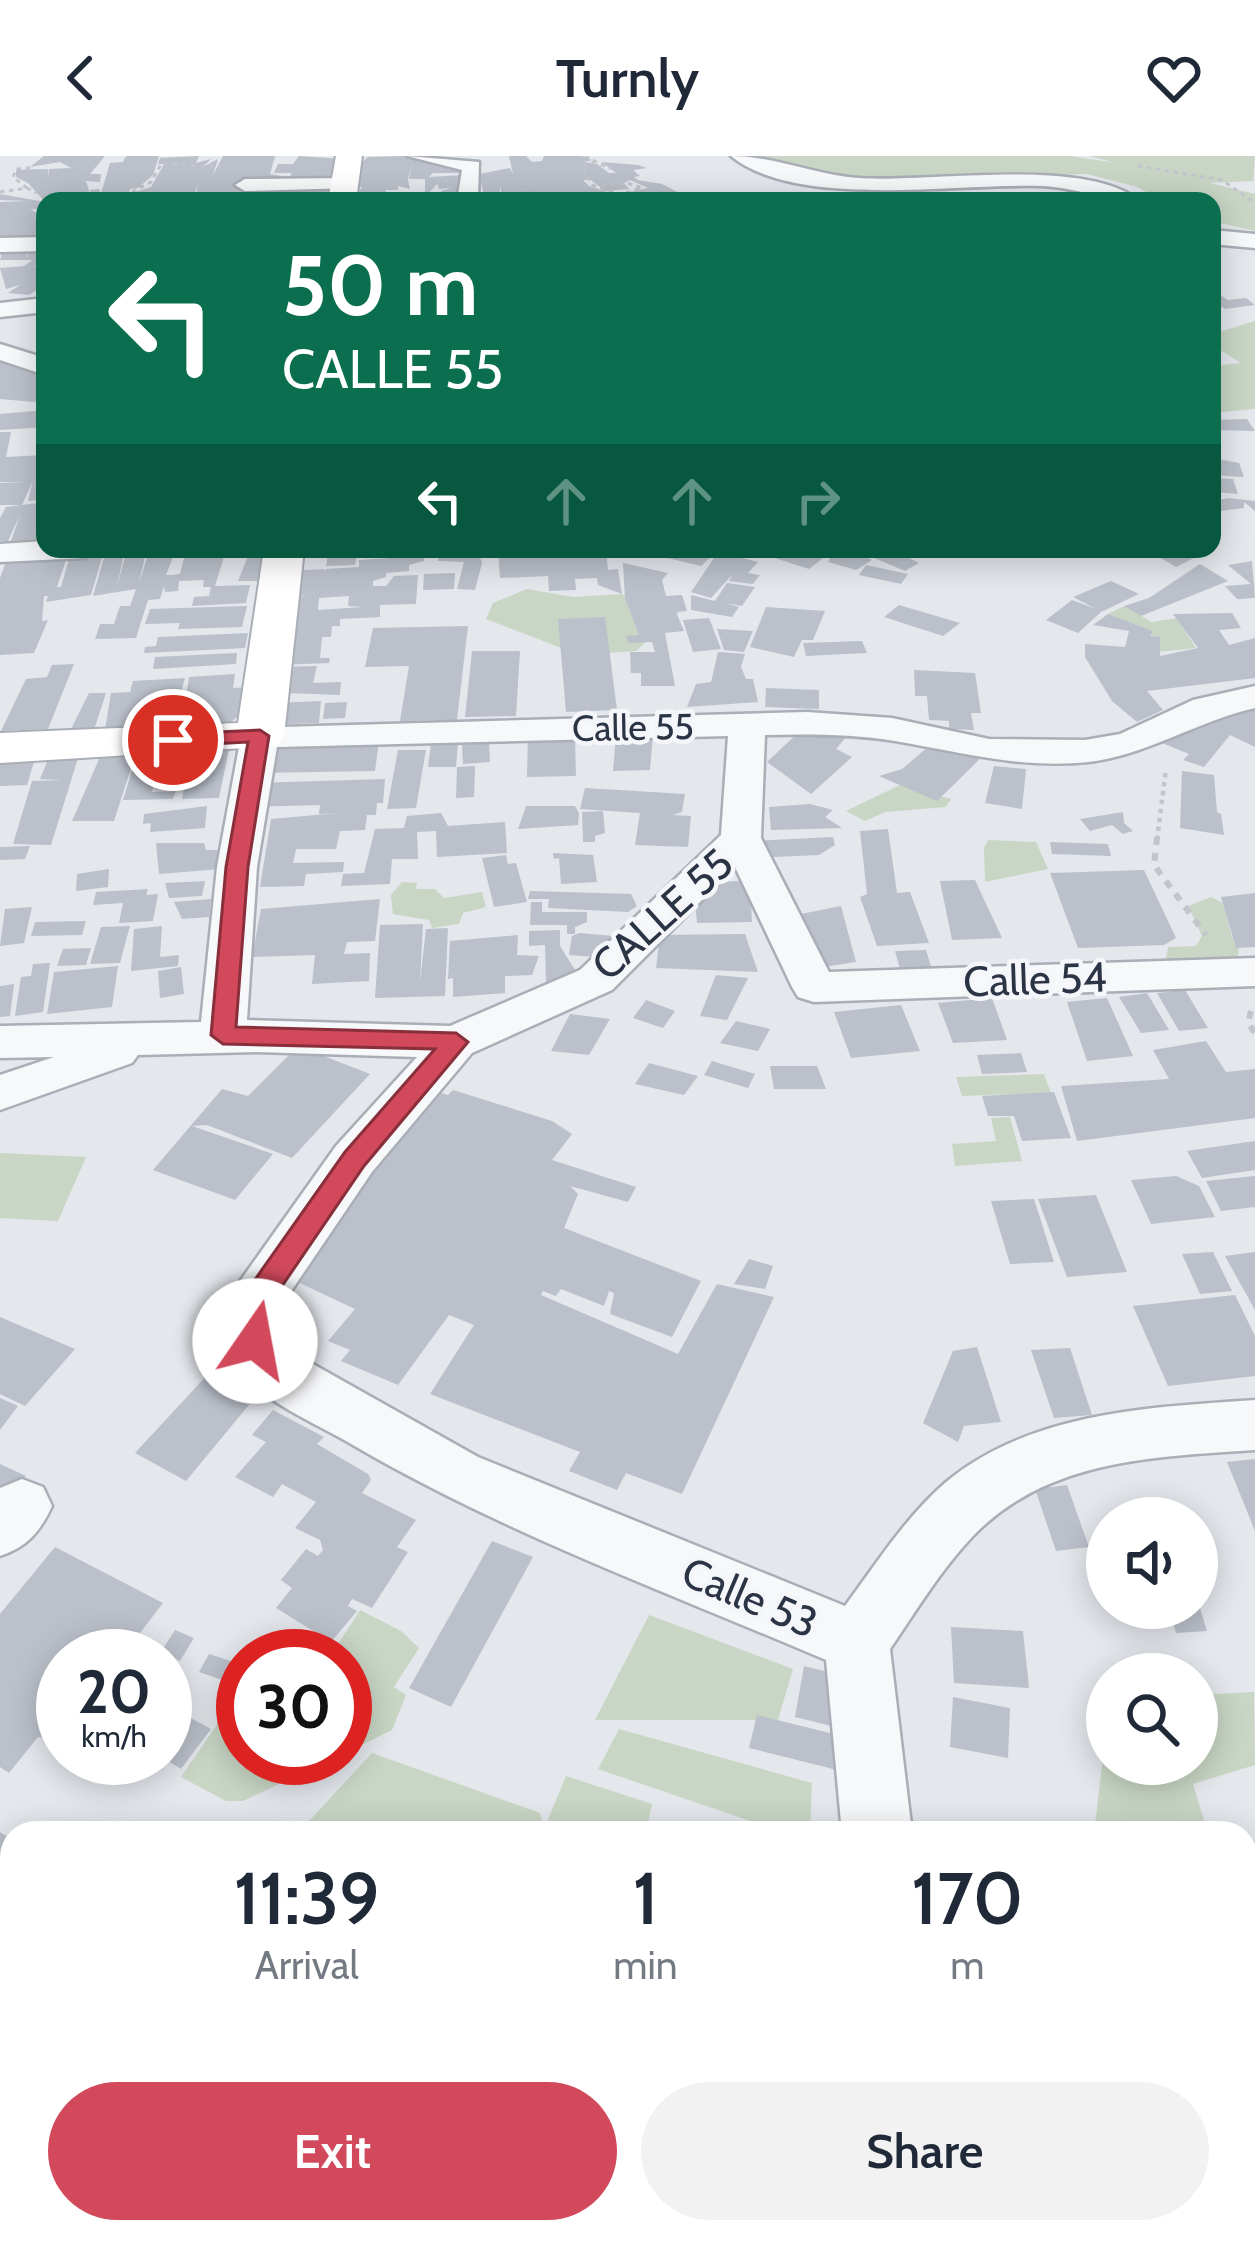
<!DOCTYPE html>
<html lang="en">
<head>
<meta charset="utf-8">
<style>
	:root { --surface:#fff; --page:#f2f2f3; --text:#1f2937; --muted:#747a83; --accent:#d1495b }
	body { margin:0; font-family:Cabin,sans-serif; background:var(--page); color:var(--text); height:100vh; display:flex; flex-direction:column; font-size:45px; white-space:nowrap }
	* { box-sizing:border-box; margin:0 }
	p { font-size:39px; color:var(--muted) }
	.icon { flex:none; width:66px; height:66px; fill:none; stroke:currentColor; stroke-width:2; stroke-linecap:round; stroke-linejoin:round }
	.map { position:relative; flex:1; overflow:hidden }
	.panel { position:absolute; left:0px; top:1665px; width:1257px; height:423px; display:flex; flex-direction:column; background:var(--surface); border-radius:36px 36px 0 0; box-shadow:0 6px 30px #0003 }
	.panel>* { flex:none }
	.banner { position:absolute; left:36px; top:36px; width:1185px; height:366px; border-radius:24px; box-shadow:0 6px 30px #0003; background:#0b6e4f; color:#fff; overflow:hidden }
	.tools { position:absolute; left:1086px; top:1341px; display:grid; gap:24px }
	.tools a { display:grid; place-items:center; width:132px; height:132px; border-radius:50%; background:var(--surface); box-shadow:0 6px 30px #0003; font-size:60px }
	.speed { position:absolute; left:36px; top:1473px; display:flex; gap:24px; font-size:60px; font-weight:700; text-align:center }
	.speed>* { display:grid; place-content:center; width:156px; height:156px; border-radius:50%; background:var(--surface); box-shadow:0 6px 30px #0003; line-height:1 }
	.speed small { font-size:30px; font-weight:400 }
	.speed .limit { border:18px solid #d22; background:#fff; color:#111 }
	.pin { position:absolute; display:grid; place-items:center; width:102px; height:102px; color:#fff; margin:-51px; border:6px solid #fff; border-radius:50%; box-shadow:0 3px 12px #0007 }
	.me { position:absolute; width:132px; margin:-66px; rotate:12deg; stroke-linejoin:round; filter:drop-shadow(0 0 9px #0008) }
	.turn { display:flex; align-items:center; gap:42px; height:252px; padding:0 48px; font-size:54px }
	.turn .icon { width:156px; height:156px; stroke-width:2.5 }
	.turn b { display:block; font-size:84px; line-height:102px }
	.lanes { display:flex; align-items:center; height:114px; padding:0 48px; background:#0003; justify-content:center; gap:60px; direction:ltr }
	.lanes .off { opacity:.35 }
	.eta { display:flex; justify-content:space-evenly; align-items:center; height:204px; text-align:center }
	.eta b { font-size:72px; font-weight:600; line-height:84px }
	.cta { display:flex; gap:24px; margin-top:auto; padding:24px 48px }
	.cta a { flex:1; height:138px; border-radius:72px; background:var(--accent); color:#fff; font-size:48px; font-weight:600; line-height:138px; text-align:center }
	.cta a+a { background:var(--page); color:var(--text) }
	header { display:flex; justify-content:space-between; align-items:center; height:156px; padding:0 48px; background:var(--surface); font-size:54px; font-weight:600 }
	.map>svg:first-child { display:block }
</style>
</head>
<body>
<header><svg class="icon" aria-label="back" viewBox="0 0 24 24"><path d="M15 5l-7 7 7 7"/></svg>Turnly<svg class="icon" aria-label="heart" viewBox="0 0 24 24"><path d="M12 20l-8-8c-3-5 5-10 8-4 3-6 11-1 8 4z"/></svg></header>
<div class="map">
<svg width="1255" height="2086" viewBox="0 0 1255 2086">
	<rect width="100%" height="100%" fill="#e4e7ec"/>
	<path fill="#c9d6c5" d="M761,0H1070L1116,7L1089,0H1255L1253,25L1210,27L1255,38V75L1212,65V45H1164L1137,31L1087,18L870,23L817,17Z
		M1255,165V253L1212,257V210L1241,207L1212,189V178Z
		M527,433L573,441L622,438L642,451L679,456L636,495L580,499L486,463L493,447Z
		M1124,450L1152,466L1177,462L1196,492L1157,496L1160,482L1150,479L1152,475L1108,458Z
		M900,629L951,643L946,651L885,656L865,665L846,655Z
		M988,684L1036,686L1048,713L985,726L984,692Z
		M402,726L417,727L416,733H435L444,742L482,736L486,751L463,757L459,768L432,772L429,764L393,758L391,739Z
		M1211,741L1223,747L1232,781L1239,788L1238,802L1224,808H1165L1168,791L1196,790L1202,780L1188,750Z
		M1044,918L1051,937L962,940L956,921Z
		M1010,961L1022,1005L955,1010L952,988L996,985L991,962Z
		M0,997L86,1001L58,1065L0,1062Z
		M360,1454L401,1475L419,1492L394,1531L406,1539L392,1574L345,1597V1500H298L312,1487L324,1499L340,1485Z
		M649,1459L793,1513L778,1564H595Z
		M243,1511V1602H334L243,1645H226L181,1621L216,1570L235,1519Z
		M1254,1536L1255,1609L1193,1628L1208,1677H1094L1103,1602L1107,1601V1608H1197V1539Z
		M619,1573L812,1627L810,1677H785L598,1613Z
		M372,1597L540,1657L544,1673L566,1620L652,1648L646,1677H298Z
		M448,2076H605V2086H446Z"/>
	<path fill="#bbc0ca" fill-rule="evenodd" d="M44,0H105L90,18H101L100,26L86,25L92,45H44L28,27L16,21V14L48,13V22L49,13L71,12L60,6L30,11Z
		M126,0H159L153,19L138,32L130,33L126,44L130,39H139L153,40L152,45H92L90,34L99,33L101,38L110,7L123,6Z
		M199,0L196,7L211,3L203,11L218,3L213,19L223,0H275L270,18L282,20L283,25L255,31L244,45H195L198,28L192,45H160V39L135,36L151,31L164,8H158L160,2Z
		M299,0L341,3L332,27L287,25L292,17H274L278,8H293Z
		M401,0L462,8L467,17H433L429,21L464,19V41H441V35L451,32L439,33L437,28L425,41V23H409L412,9L408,23L410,33L398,30V34H386L384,44H354L362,31H356L358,10L368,1Z
		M509,0H526L532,6L542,5L544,0H582L592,4L584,6L597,8L609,17H616L601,6L638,9L647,12L633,14L640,20L634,21L638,24L662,28L695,45H681L669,37L647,45H530L518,36L501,39V30L499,39H484L479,18L510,12L513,18ZM583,24H591L605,35L629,33L624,27L630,24L648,32L624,37L632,41L626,42L589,30Z
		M292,32H330L323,45H291Z
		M0,38L45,46V54L30,53L37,57L35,62H45V86L0,87V46L29,45L0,44Z
		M45,89V111L31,110L45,113V129L29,139L8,137L20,129L6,133L0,112L24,110L34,103L32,104H0L4,91L28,90L26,104L30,90Z
		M1212,134L1228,144L1246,142L1255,149L1225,153L1212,145Z
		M0,203L45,216L37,220L45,218V248L38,246L39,238L35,246L0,243Z
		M45,254V271L0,274V258Z
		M1247,263L1255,275L1212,274V264Z
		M0,276H11L6,301L45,299V344L28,345L33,325L22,349H0V327H26L0,326Z
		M1212,302L1239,307L1244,321L1212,319Z
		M1212,322L1233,323L1238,338L1213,336Z
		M1229,342L1255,345V355L1244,346V352L1212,356V345Z
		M45,346V366L37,383L11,385L20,359L8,385H0V362L6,351Z
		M209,393L226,394L215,430L250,429L246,447L192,450L194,441L209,440L211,431H203L204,424L179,425L178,435L165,436L164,430L160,443L148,444L136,482L95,483L100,468H114L120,450H130L136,433L93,440L105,398L124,397L117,431L126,397L146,396L139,427L149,396H175L166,419H171L180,418L186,394Z
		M329,393H404V398L357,399L355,409L326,410Z
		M439,393H477L482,407L475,434L457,433L464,406L438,405Z
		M498,393H606L608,414L618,413L622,438L598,429L597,422L575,423L576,434L549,435L548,420L500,422Z
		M661,393H708L717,395L701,410L655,399Z
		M765,393H825L832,395L809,413L760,397Z
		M835,393L854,396L872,404L856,414L828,406Z
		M853,393L894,395L935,393L932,401L897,396L919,407L905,415Z
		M1166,393H1184L1198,400L1176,411L1154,398Z
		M250,395L269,399L264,425H238Z
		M718,396L758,406L748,417L760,419L753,428L729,425L733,418L711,442L691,436Z
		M68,398L57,431H61L70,400L103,398L91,439L46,446L48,440H44L42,465L48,464L34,497L0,499V422L7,403Z
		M424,400V405L409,409V415L386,417V421L373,425V430H386L394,420L418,419L416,448L380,449V461L340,463V470H332L331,481H322L320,502H330L329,507L279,509L288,441L307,440L292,439L286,415L324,413L325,416L326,413L359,411V404ZM349,440L348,450L363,451L318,454L319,442Z
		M1252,405L1255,442L1237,443L1225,430L1251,428L1228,409Z
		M623,407L668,417L662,424L666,440L682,439L687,455L676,456L684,475L665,477L675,530H641V517H631L630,496H655L652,486L628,487L626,480L639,479L625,442Z
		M1200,408L1228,425L1141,460L1124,450L1149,442Z
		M866,409L908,418L901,428L859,419Z
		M455,417L454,433L423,434L424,418Z
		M1111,425L1139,438L1101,456L1078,477L1046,464L1072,444L1096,453L1073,441Z
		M727,427L755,431L742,450L726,447L739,451L732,461L691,454V439L715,445Z
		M899,449L960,467L943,480L884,461Z
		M247,450L242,471L178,473L180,467L145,468L150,453Z
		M766,451L825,455L813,484H802L794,501L750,491Z
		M1232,457L1241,472L1219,474L1229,489L1255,482V522L1147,535L1163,554L1137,566L1112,545L1085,501V488L1125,491L1129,475L1093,469L1108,458L1153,475L1150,480L1160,481V500L1198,492L1173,458Z
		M605,461L617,554L566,556L558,463Z
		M709,462L721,493L693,496L683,464Z
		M468,470L457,564L400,565L409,510L365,511L373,472Z
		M717,473L753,475L744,496L724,494Z
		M248,477L245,492L144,497L145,491L156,490L158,481Z
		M862,485L867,497L806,500L803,487Z
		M472,495H520L516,560L465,561Z
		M718,496L745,498L741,511L746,523H753L758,546L687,551L696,528L711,526Z
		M237,497L236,508L153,513L155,501Z
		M74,508L48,573L1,575L26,523L47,521L52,509Z
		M317,510L313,527L341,526L340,539L287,537L278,511Z
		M914,514L975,517L981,557H971L974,574L949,573V565L929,564L927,540H915Z
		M235,518L233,532L252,531L245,554L230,567L172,571L178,544L163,545L164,536H159L157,544L149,545L145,572L105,574L111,537L130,536L133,525L185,522L181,536L187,535L189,521Z
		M766,532L819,534V553L765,551Z
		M89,537H106L93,577H69Z
		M321,545L319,567L286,568L272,563L274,547Z
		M347,546L345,562L323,563L325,547Z
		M1250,550L1255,553V591L1230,579L1204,611L1183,604L1189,598L1162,587Z
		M801,574L847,580L836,593L852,601L811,638L767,606Z
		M653,578L650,614L613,615L616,580Z
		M575,580L576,620L527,621L528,581Z
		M379,585L375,615L257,617L264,587Z
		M458,586L456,611H428L431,587Z
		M934,586L987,596L937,645L879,620L902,613Z
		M489,587L490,606L463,608L462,589Z
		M229,593L219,642L182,643L184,632L156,633L164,600Z
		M398,594H426L416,652L387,653Z
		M36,599L27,629L0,630V601Z
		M79,599L51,689L13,688L32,625L62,624L40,623L49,601Z
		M135,600L114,665H72L100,601Z
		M162,600L152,636L176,635L173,643L123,644L136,601Z
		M475,610L474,641L456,642L457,611Z
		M994,610L1026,613L1022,653L985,647Z
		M1182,615L1214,619L1217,656L1221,658L1224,679L1180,672Z
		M385,623L383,647H377L376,659H367L365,674L340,675L336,693H296L293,707L344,706L343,716L306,718L304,730L260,731L271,663L338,657L319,658L320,649L248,651L253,627Z
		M585,632L685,638L682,656L673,659L691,660L688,691L635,689L640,657L580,653Z
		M810,648L833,654L825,661L842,672L771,674L769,651Z
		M207,650L205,672L150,676L151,667L143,668L144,658Z
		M526,650H575L579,657L578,669L518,673Z
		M603,655L605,677L595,680V686H583L582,656Z
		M1123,656L1124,667L1133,675L1123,678L1112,669L1090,675L1080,663Z
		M441,657L448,670L505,666L507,697L437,701L436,675L417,676L418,703H392L390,728L341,730L343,718L364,717L375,673L404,672L407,660Z
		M888,673L897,737L910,736L929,787L877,790L860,741L867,738L860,675Z
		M833,681L835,689L819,699L752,702L749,685Z
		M1050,686L1108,688L1111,700L1052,698Z
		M156,687H204L206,694H225L221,713L159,718Z
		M30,690L25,703L0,704V691Z
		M553,697L593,699L597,726L561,728L559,702L554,703Z
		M506,699L508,708L516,707L527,746L494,751L482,702Z
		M109,713L108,731L76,735L77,718Z
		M1144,714L1176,782L1164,789L1078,792L1050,717Z
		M975,724L1002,782L952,784L940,725Z
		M205,725L202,740L169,742L165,727Z
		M750,725L752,766L697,767L693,726Z
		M148,733L146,739L158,738L153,765L119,767L123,747L93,749L96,736Z
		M530,735L631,738L637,750L628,756L548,752L549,743H528Z
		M1255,737V791L1236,792L1221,741Z
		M211,743L209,761L182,763L174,746Z
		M380,743L375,785L347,786L344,798L370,797L369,825L312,828L315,799L252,801L261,753Z
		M531,746H542V756H587V766L575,771V778H567V769H530Z
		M841,750L856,806L817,812L796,759Z
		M32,751L24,787L0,790L5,753Z
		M86,765L82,779L31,780L35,766Z
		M423,768L420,826L426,773L448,772L445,840L375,842L380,769Z
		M130,770L120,807L90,808L101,771Z
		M162,770L160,801L179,799L178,810L131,815L134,773Z
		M560,774V790L577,817L569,825L546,826L545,789L529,790V775Z
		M579,777L614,780L609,802L569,799L572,780Z
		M745,778L758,816L656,812L660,779Z
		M518,779L517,799L539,800L532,819L505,820V837L453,841V822L448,823L450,785Z
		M91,792L86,809L57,810L63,793Z
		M926,794L933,817L896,818L895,813H900L895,795Z
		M50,807L43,856L15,860L21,821L31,820L33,808Z
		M118,810L112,851L47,858L54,816Z
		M181,811L184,838L160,842L158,815Z
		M716,819L748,822L727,864L700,860Z
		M14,828L10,860L0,861V830Z
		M1185,834L1208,872L1179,875L1157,837Z
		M1147,837L1169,874L1141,877L1119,841Z
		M992,842L1007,884L953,887L938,847Z
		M1107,842L1133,900L1087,905L1067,846Z
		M646,844L675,855L663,872L633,862Z
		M901,849L920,895L851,902L834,856Z
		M570,858L610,863L589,899L551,895Z
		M736,865L770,873L758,895L720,887Z
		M1206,885L1226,916L1255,913V962L1077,985L1061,930L1169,923L1153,894Z
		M298,890L370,918L292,1002L207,969L192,970L273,998L235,1044L153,1014L222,933L248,940Z
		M1021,897L1027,916L982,918L977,899Z
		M712,905L755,918L748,932L704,919Z
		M649,907L698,920L684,939L635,928Z
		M770,910H817L826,933H774Z
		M421,931L448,939L453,934L552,965L572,978L552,1004L636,1031L628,1046L570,1030L578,1038L564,1072L701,1125L672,1181L610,1158L614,1137L609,1135L604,1150L561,1133L556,1140L543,1135L541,1139L678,1198L717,1128L774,1141L682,1338L626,1317L617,1334L569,1315L580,1296L430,1238L474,1169L449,1159L398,1229L341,1205L350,1194L328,1185L355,1153L291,1123Z
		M1054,936L1071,982L1022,985L1014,960H988L982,940Z
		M1255,985V1014L1202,1022L1187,995Z
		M1176,1020L1199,1030L1215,1061L1151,1068L1131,1024Z
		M1255,1020V1051L1221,1055L1206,1025Z
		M1096,1039L1127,1116L1067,1121L1038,1043Z
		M1034,1043L1054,1106L1010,1108L991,1045Z
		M1213,1096L1232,1135L1200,1138L1182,1098Z
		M1255,1096V1154L1225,1100Z
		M749,1103L773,1110L765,1133L734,1128Z
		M1235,1139L1255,1180V1220L1168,1230L1133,1150Z
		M0,1161L75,1193L25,1250L0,1238Z
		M977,1191L1001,1266L964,1270L958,1286L923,1267L953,1195Z
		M1070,1192L1092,1259L1054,1262L1031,1194Z
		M208,1218L253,1244L186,1325L135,1297Z
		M0,1242L18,1250L0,1274Z
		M273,1254L324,1281L317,1288L368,1318L371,1324L362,1337L416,1364L397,1391L408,1396L372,1452L352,1443L348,1450L357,1455L331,1486L276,1452L292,1432L281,1424L306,1393L318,1400L323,1394L320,1384L295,1372L316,1346L282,1328L273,1341L235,1321L266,1286L252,1279Z
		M1255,1303V1375L1227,1306Z
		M0,1308L26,1320L0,1349Z
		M1067,1329L1089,1391L1056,1395L1035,1333Z
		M492,1385L533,1401L451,1551L409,1532Z
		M55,1391L163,1447L140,1477L143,1486L133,1500H63V1548L45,1540L63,1550V1572L53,1584L38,1581L9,1617L0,1611V1458Z
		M1169,1452H1200L1207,1475L1176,1477Z
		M951,1471L1023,1475L1029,1532L954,1527Z
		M175,1474L194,1482L180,1505L161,1496Z
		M209,1498L240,1508L231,1527L199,1516Z
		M804,1510L840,1519L856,1576L795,1561Z
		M953,1541L1010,1552L1008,1602L950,1591Z
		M165,1548L211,1573L181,1613L165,1603Z
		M757,1559L862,1585L865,1621L749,1592Z
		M0,1676L12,1683V1724L0,1741Z
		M12,1733V1887L0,1900V1747Z
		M12,1908V2012L0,2025V1929Z
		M34,2076H100L91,2086H25Z
		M283,2076H373L365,2086H277Z
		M680,2076H761V2077L730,2086H680Z
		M793,2076H899L902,2086H767Z
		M1025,2076H1124L1126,2086H1026Z
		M1131,2076H1191L1193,2086H1133Z"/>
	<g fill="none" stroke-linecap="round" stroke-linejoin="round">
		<defs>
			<path id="street" d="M407,0L479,6L478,42L450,45L458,39L462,14Z
				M731,0C774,0 815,19 858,22C931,27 1085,0 1140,45C1106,45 1075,31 1040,30C960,27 796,54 731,0Z
				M345,22L352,24V32L245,35L235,29L245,23Z
				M1212,74L1255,78V92L1212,88Z
				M45,81V95L0,96V82Z
				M45,142V156L0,161V147Z
				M0,188L45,202V219L0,204Z
				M45,385V393H101L85,402L0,406V388Z
				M1255,530V552C1197,565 1148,599 1088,606C1021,613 960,596 895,585C853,578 808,578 765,579L761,682L829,816L1255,802V830L814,846L798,841L792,831L735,711L612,834L472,897L372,1016L279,1153L282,1180L295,1198L478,1301L845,1450C876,1408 905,1362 945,1327C1029,1256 1151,1251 1255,1244V1294C1154,1301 1046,1303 972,1381C940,1415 916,1455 890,1493L912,1677H842L826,1504C667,1436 502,1376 353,1289C322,1271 285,1255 258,1233C231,1211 217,1165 233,1135L336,990L417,901L257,896L138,899L132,907L0,954V919L54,901L0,902V870L201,866L217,711L241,580L247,572L807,556L892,562L989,583L1085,584L1120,578L1193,544ZM728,580L721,679L580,814L450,870L247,864L257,711L277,591Z
				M22,1323L43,1331L52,1350C40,1376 27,1391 0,1400V1332Z
				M909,2076H991L994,2086H912Z"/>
			<path id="secondary" d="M336,0H362L356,45H328Z
				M264,393H304L284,580L277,590L0,607V577L238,567Z"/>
		</defs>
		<use href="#street" stroke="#a9aeb7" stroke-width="5"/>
		<use href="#secondary" stroke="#a9aeb7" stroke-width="4"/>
		<path stroke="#c2c5cb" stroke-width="3" stroke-dasharray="4.5 4.5" stroke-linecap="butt" d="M585,0L610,13
			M596,5L582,10L592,29L620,38L642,32L627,27L596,29
			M1138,10L1222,24L1255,47
			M27,32L13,21L16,13L31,12
			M0,36L27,32L37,37
			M132,36L151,26L161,8L221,10
			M135,37L157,40L158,45
			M505,44L530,30
			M508,44L525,45"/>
		<path stroke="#c2c5cb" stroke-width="4.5" stroke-dasharray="4.5 4.5" stroke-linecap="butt" d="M1157,684L1166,613"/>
		<path stroke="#c2c5cb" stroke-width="6" stroke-dasharray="8 8" stroke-linecap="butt" d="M1157,681L1154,709L1206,779
			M1251,855L1248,867L1255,877"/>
		<use href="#street" fill="#f7f8fa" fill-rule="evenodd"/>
		<use href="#secondary" fill="#fff" fill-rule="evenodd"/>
	</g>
	<path fill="#d1495b" stroke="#882f3b" stroke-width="3" d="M260,574L269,580L248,711L236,871L456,877L468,886L364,1010L267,1152L269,1185L265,1194H244C237,1180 235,1156 242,1142L345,996L435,893L223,888L211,879L226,711L248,586L173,590L163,584L173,578Z"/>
	<g text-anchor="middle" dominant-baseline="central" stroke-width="9" stroke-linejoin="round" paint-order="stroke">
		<g font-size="36" fill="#2b3445" stroke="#f4f6f9">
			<text transform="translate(633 571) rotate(-1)">Calle 55</text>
		</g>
		<g font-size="42" fill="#2b3445" stroke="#f4f6f9">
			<text transform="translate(662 758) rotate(-42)">CALLE 55</text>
			<text transform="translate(1035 823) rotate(-2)">Calle 54</text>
			<text transform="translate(750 1441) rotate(23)">Calle 53</text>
		</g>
	</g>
</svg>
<div class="tools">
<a><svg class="icon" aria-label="sound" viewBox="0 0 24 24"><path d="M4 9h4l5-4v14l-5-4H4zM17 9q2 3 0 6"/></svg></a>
<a><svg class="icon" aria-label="search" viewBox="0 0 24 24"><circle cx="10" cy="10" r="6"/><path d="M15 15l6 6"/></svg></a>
</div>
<div class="speed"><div>20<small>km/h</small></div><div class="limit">30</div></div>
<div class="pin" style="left:173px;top:584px;background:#d93025"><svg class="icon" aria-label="arrive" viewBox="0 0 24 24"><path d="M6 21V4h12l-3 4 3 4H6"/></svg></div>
<svg class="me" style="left:255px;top:1185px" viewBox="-20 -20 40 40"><circle r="19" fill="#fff"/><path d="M0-13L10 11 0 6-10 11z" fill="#d1495b"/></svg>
<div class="banner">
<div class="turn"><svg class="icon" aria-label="left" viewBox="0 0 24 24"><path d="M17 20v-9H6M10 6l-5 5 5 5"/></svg><div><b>50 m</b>CALLE 55</div></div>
<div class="lanes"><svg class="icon" aria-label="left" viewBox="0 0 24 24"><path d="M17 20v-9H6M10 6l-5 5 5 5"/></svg><svg class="icon off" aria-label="ahead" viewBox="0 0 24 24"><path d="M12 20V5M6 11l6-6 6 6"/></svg><svg class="icon off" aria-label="ahead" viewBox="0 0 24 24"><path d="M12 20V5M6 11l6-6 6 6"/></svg><svg class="icon off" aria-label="right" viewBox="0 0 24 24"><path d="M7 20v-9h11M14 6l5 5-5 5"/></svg></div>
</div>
<section class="panel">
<div class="eta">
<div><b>11:39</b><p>Arrival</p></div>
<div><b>1</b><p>min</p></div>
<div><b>170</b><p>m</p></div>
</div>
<div class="cta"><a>Exit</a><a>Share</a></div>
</section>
</div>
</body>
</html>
